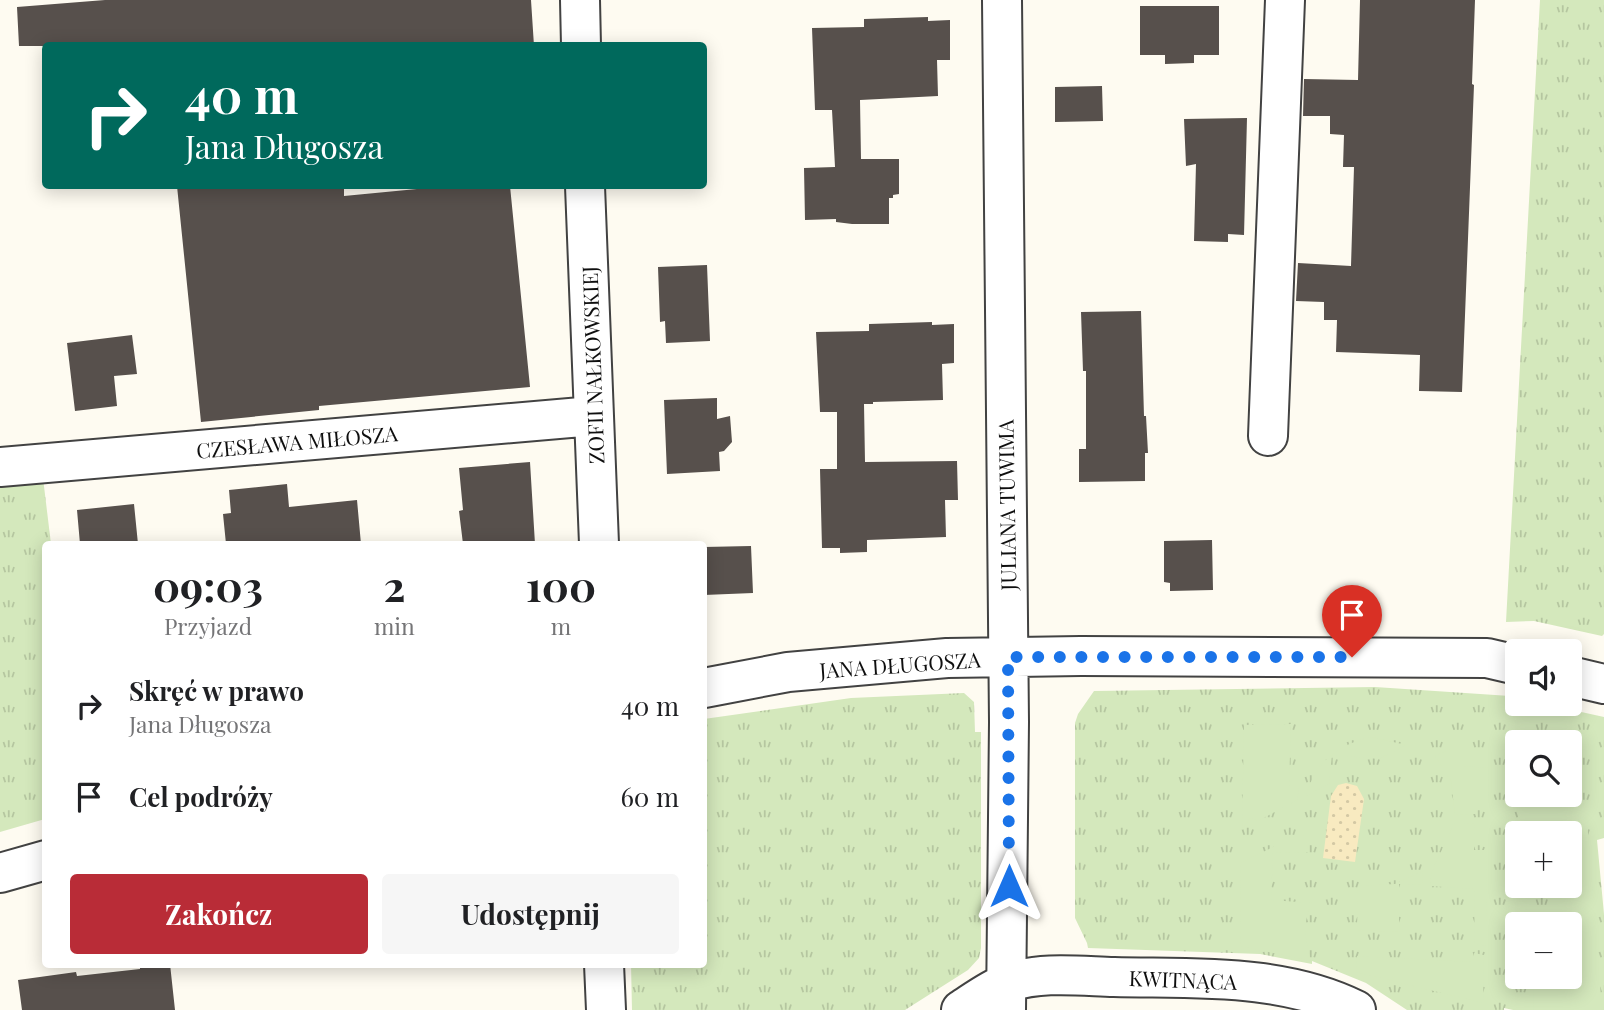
<!DOCTYPE html>
<html lang="pl">
<head>
<meta charset="utf-8">
<style>
	:root { --surface:#fff; --page:#f6f6f6; --text:#202124; --muted:#757577; --accent:#b92c37 }
	body { margin:0; font-family:"Playfair Display",serif; background:var(--page); color:var(--text); height:100vh; display:flex; flex-direction:column; font-size:26px; white-space:nowrap }
	* { box-sizing:border-box; margin:0 }
	p { font-size:23px; color:var(--muted) }
	.icon { flex:none; width:38px; height:38px; fill:none; stroke:currentColor; stroke-width:2; stroke-linecap:round; stroke-linejoin:round }
	.map { position:relative; flex:1; overflow:hidden }
	.details { position:absolute; left:42px; top:541px; width:665px; height:427px; display:flex; flex-direction:column; background:var(--surface); border-radius:7px; box-shadow:0 4px 18px #0003 }
	.details>* { flex:none }
	.hud { position:absolute; left:42px; top:42px; width:665px; height:147px; border-radius:7px; box-shadow:0 4px 18px #0003; background:#00695c; color:#fff; overflow:hidden }
	.fabs { position:absolute; left:1505px; top:639px; display:grid; gap:14px }
	.fabs a { display:grid; place-items:center; width:77px; height:77px; border-radius:7px; background:var(--surface); box-shadow:0 4px 18px #0003; font-size:35px }
	.pin { position:absolute; display:grid; place-items:center; width:60px; height:60px; color:#fff; margin:-72px -30px; border-radius:50% 50% 50% 0; rotate:-45deg; box-shadow:0 0 7px #0007 }
	.pin .icon { rotate:45deg }
	.me { position:absolute; width:77px; margin:-38px; rotate:0deg; stroke-linejoin:round; filter:drop-shadow(0 0 5px #0008) }
	.turn { display:flex; align-items:center; gap:24px; height:147px; padding:0 28px; font-size:32px }
	.turn .icon { width:91px; height:91px; stroke-width:2.5 }
	.turn b { display:block; font-size:49px; line-height:60px }
	.eta { display:flex; justify-content:space-evenly; align-items:center; height:119px; text-align:center }
	.eta b { font-size:42px; font-weight:700; line-height:49px }
	.button { display:flex; gap:14px; margin-top:auto; padding:14px 28px }
	.button a { flex:1; height:80px; border-radius:7px; background:var(--accent); color:#fff; font-size:28px; font-weight:700; line-height:80px; text-align:center }
	.button a+a { background:var(--page); color:var(--text) }
	ul { padding:0; list-style:none }
	li { display:flex; align-items:center; gap:21px; height:91px; padding:0 28px }
	li div { flex:1 }
	li b { display:block; font-size:26px }
	li em { font-style:normal }
	.map>svg:first-child { display:block }
</style>
</head>
<body>
<div class="map">
<svg width="1604" height="1010" viewBox="0 0 1604 1010">
	<defs>
		<pattern id="grass-tufts" width="24" height="20" patternUnits="userSpaceOnUse" patternTransform="scale(1.75)"><rect width="24" height="20" fill="#d4e8bc"/><path d="M3 7l-1-3M5 7V3M7 7l1-3M15 17l-1-3M17 17v-4M19 17l1-3" fill="none" stroke="#b5c6a0"/></pattern>
		<pattern id="sand-dots" width="8" height="8" patternUnits="userSpaceOnUse" patternTransform="scale(1.75)"><rect width="8" height="8" fill="#f8eac0"/><path d="M2 2h.1M6 6h.1" fill="none" stroke="#d3c8a4" stroke-width="1.8" stroke-linecap="round"/></pattern>
	</defs>
	<rect width="100%" height="100%" fill="#fefbf1"/>
	<path fill="url(#grass-tufts)" fill-rule="evenodd" d="M1540,0H1604V634L1602,636L1534,621L1506,622Z
		M43,478L51,544H46L45,819L0,832V482Z
		M1375,687L1510,696L1517,697V704H1545L1604,717V838L1597,840L1604,914V1010H1513L1504,1008V1010H1407L1366,983L1312,961V964L1260,954L1088,948L1087,943L1075,918V723L1078,714L1094,691ZM1517,742H1570V794H1517ZM1517,833H1570V886H1517ZM1517,924H1570V976H1517Z
		M964,693L974,702L975,732H981V948L979,958L968,970L905,1010H632L631,964H704V719L851,698Z"/>
	<path fill="url(#sand-dots)" d="M1346,783L1357,786L1364,799L1355,862L1323,858L1331,796L1338,785Z"/>
	<path fill="#d4e8bc" d="M1291,724L1289,787L1299,788L1297,800L1258,821L1250,818L1242,830L1244,725Z
		M1372,737L1406,745L1379,759L1332,755L1329,784L1306,796C1315,762 1338,744 1372,737Z
		M1464,742V766L1489,768L1488,798H1475V814L1455,815L1451,781L1435,756Z
		M1514,770H1517V794H1570V784L1586,808L1602,1010H1534L1533,988L1507,986V953L1517,950V976L1535,977L1536,986L1577,988V950L1570,949V924H1549L1558,909L1561,886H1570V833H1538L1518,821V801L1512,799Z
		M1466,823L1475,824L1474,850H1487L1486,946L1474,944L1475,889L1430,886C1431,863 1447,846 1453,824Z
		M1303,832L1309,852L1273,853L1271,900L1312,903C1302,924 1305,939 1311,961L1240,946L1241,863Z
		M1510,852H1517V886H1527L1526,910L1547,911L1538,924H1517V940L1507,944Z
		M1423,871L1422,885L1399,884V932L1357,930L1358,886L1395,884Z
		M1474,953L1484,955L1483,1003L1356,972L1357,956L1473,962Z"/>
	<path fill="#57504c" d="M105,0H531L534,46H19L17,7Z
		M1360,0H1475L1472,84L1474,85L1462,392L1419,391L1420,355L1336,352L1337,320H1324V302L1296,301L1298,263L1351,266L1354,167H1343L1344,135L1330,134V116H1303L1304,79L1358,80Z
		M1140,6H1219V55H1194V63L1165,64V55H1140Z
		M928,17V21L950,20V60H937L938,96L860,100L861,159H899V194L893,195V198H889V224H852L836,222V219L805,220L804,168L835,167L832,110H815L812,28L864,27V19Z
		M1102,86L1103,121L1055,122V87Z
		M1247,118L1244,235L1228,234V242L1194,241L1196,164L1186,166L1184,119Z
		M177,186H344V196L448,186H510L530,387L319,406V410L201,422Z
		M707,265L710,341L666,343L665,321L660,322L658,267Z
		M1141,311L1144,416H1146L1148,453H1145V481L1079,482V449H1086V371H1083L1081,312Z
		M932,322V325L954,324V363L942,364L943,400L873,402V404H864L865,462L957,461L958,500H945L946,537L867,540V552L840,553V548H822L820,469H837V412H820L816,332L869,331V324Z
		M132,335L137,374L114,376L117,406L75,411L67,343Z
		M717,398V419L730,416L732,442L724,451L719,452L720,471L667,474L664,400Z
		M530,462L535,544H463L459,511L463,510L459,468Z
		M287,484L289,507L357,500L361,544H226L223,514L231,513L229,490Z
		M134,504L138,544H80L77,510Z
		M1212,540L1213,590L1170,591V583L1164,582V541Z
		M751,546L753,593L704,595V547Z
		M140,964H170L175,1010H22L18,980L76,972L77,976L140,969Z"/>
	<g fill="none" stroke-linecap="round" stroke-linejoin="round">
		<defs>
			<path id="minor" d="M580,0L581,46
				M1002,0L1009,722L1006,1010
				M585,186L599,544
				M1268,436L1285,0
				M0,467L593,416
				M1570,676L1604,684
				M704,688L788,672L947,658L1081,656L1487,658L1517,665
				M0,873L46,860
				M604,964L606,1010
				M961,1010C975,1001 991,989 1007,983C1040,971 1080,976 1114,977C1195,979 1281,973 1356,1010"/>
		</defs>
		<use href="#minor" stroke="#424242" stroke-width="42"/>
		<use href="#minor" stroke="#fff" stroke-width="38"/>
	</g>
	<g fill="none" stroke-linecap="round" stroke-linejoin="round">
		<path stroke="#1a73e8" stroke-width="12" stroke-dasharray="0 21.6" d="M1009,886L1008,657H1352"/>
	</g>
	<g text-anchor="middle" dominant-baseline="central" stroke-width="7" stroke-linejoin="round" paint-order="stroke">
		<g font-size="21" fill="#0f0f0f" stroke="#fff">
			<text transform="translate(592 365) rotate(-92)">ZOFII NAŁKOWSKIEJ</text>
			<text transform="translate(297 441) rotate(-5)">CZESŁAWA MIŁOSZA</text>
			<text transform="translate(1006 505) rotate(-91)">JULIANA TUWIMA</text>
			<text transform="translate(900 664) rotate(-4)">JANA DŁUGOSZA</text>
			<text transform="translate(1183 979) rotate(2)">KWITNĄCA</text>
		</g>
	</g>
</svg>
<div class="fabs">
<a><svg class="icon" aria-label="sound" viewBox="0 0 24 24"><path d="M4 9h4l5-4v14l-5-4H4zM17 9q2 3 0 6"/></svg></a>
<a><svg class="icon" aria-label="search" viewBox="0 0 24 24"><circle cx="10" cy="10" r="6"/><path d="M15 15l6 6"/></svg></a>
<a>+</a>
<a>−</a>
</div>
<div class="pin" style="left:1352px;top:657px;background:#d93025"><svg class="icon" aria-label="arrive" viewBox="0 0 24 24"><path d="M6 21V4h12l-3 4 3 4H6"/></svg></div>
<svg class="me" style="left:1009px;top:886px" viewBox="-20 -20 40 40"><path d="M0-17L14 15 0 8-14 15z" fill="#1a73e8" stroke="#fff" stroke-width="4"/></svg>
<div class="hud">
<div class="turn"><svg class="icon" aria-label="right" viewBox="0 0 24 24"><path d="M7 20v-9h11M14 6l5 5-5 5"/></svg><div><b>40 m</b>Jana Długosza</div></div>
</div>
<section class="details">
<div class="eta">
<div><b>09:03</b><p>Przyjazd</p></div>
<div><b>2</b><p>min</p></div>
<div><b>100</b><p>m</p></div>
</div>
<ul>
<li><svg class="icon" aria-label="right" viewBox="0 0 24 24"><path d="M7 20v-9h11M14 6l5 5-5 5"/></svg><div><b>Skręć w prawo</b><p>Jana Długosza</p></div><em>40 m</em></li>
<li><svg class="icon" aria-label="arrive" viewBox="0 0 24 24"><path d="M6 21V4h12l-3 4 3 4H6"/></svg><div><b>Cel podróży</b></div><em>60 m</em></li>
</ul>
<div class="button"><a>Zakończ</a><a>Udostępnij</a></div>
</section>
</div>
</body>
</html>
